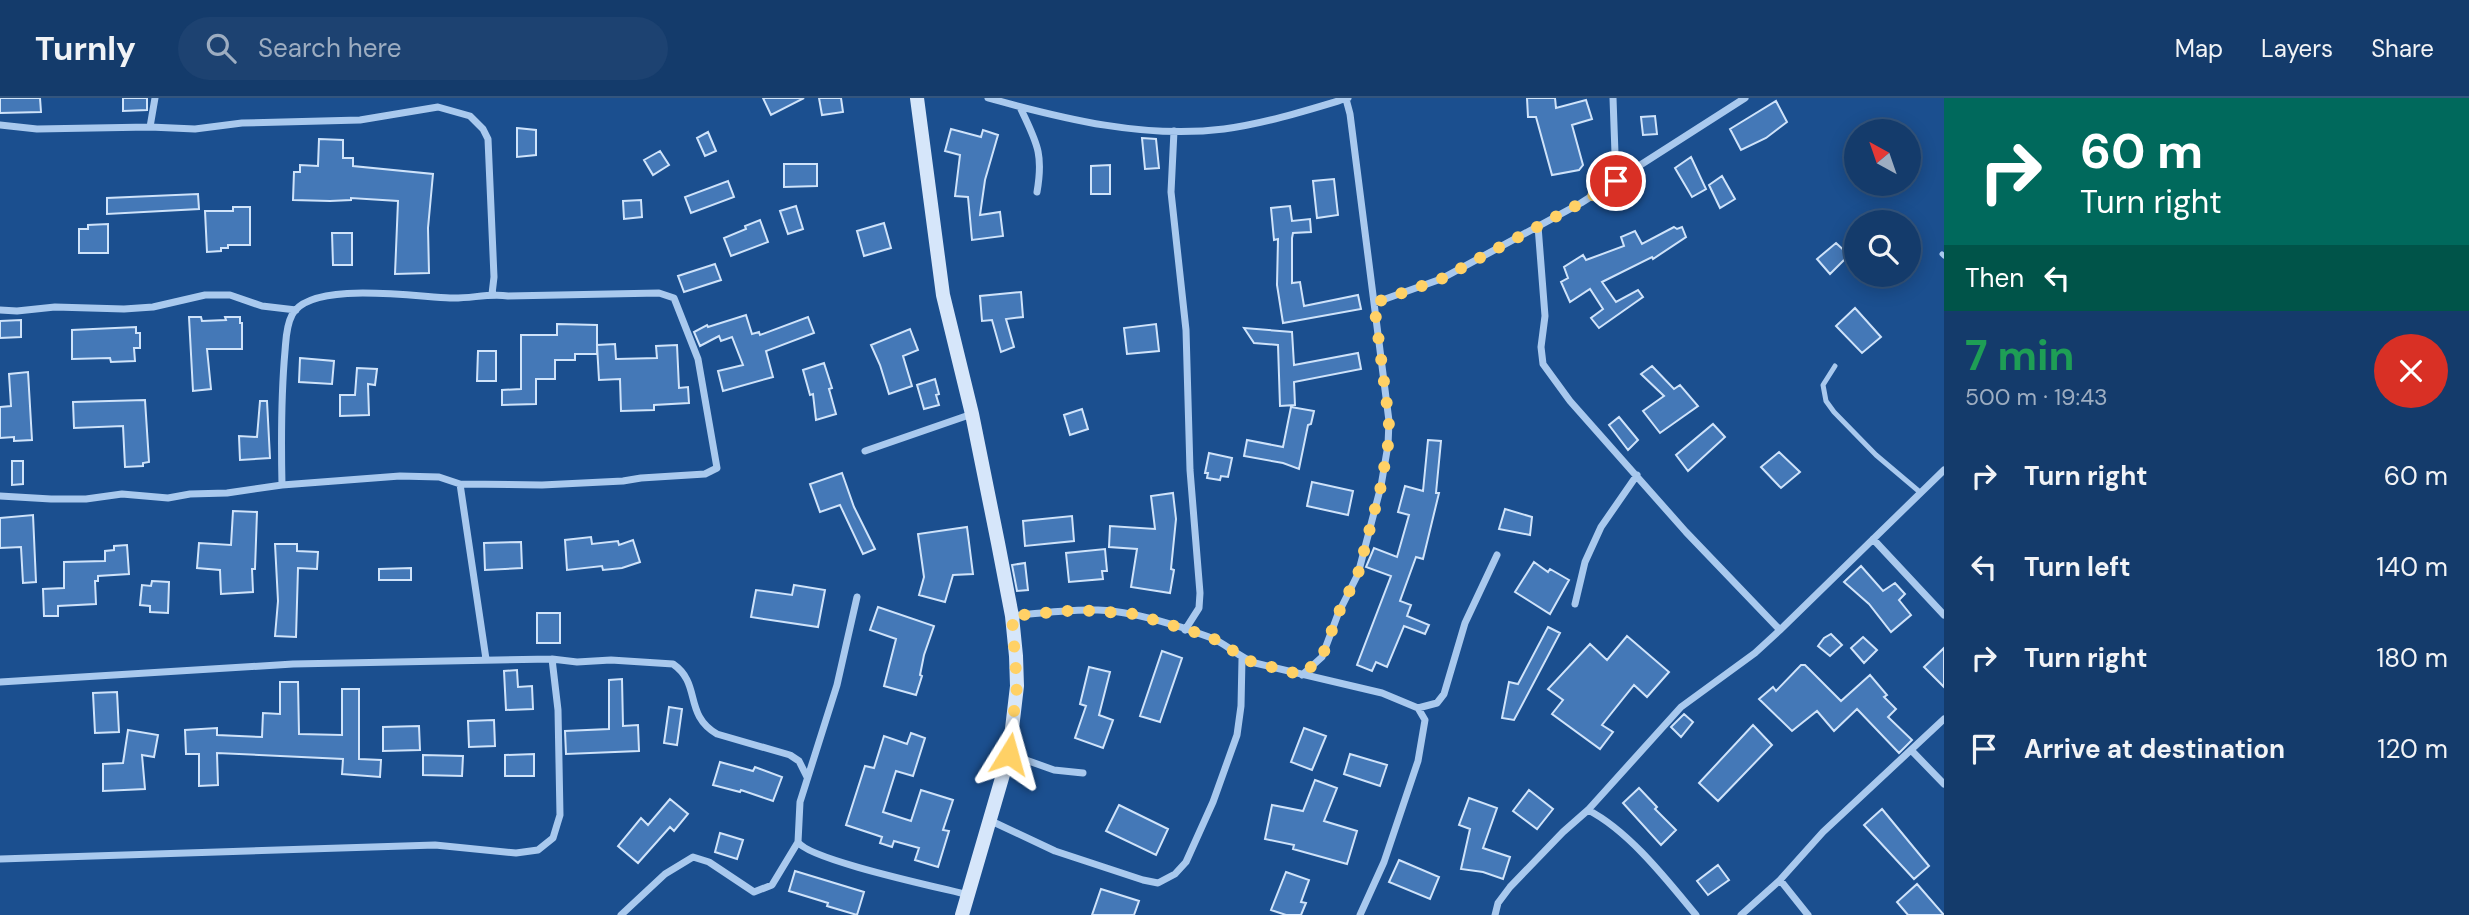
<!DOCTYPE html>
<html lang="en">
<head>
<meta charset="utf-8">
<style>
	:root { --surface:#143b6b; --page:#1d4271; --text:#f1f3f6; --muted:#9dadc1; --line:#33557e }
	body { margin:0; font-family:"DM Sans",sans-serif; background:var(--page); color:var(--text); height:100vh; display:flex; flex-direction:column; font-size:26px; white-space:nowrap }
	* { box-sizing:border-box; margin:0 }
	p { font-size:23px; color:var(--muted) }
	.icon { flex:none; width:38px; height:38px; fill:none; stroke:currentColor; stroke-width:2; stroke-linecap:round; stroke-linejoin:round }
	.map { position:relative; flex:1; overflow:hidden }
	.drawer { display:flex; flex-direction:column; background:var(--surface); width:525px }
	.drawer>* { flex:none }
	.banner { background:#00695c; color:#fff; overflow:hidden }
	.needle { width:46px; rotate:320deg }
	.buttons { position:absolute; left:1844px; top:21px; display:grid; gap:14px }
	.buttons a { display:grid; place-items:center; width:77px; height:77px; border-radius:50%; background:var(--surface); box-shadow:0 4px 18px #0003,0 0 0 2px var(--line); font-size:35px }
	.pin { position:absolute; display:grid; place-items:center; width:60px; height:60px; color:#fff; margin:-30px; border:4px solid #fff; border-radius:50%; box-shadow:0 2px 7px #0007 }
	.me { position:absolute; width:77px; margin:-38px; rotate:8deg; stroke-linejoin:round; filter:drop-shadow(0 0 5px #0008) }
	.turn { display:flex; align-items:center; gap:24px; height:147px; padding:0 21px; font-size:32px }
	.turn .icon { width:91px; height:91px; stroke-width:2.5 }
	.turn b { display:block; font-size:49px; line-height:60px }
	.then { display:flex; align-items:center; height:66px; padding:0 21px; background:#0003; gap:14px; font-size:26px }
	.round { display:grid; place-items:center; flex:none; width:74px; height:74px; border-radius:37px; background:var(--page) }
	.head { display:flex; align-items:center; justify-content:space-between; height:119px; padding:0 21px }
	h1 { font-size:42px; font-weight:700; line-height:52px; color:#1e9e55 }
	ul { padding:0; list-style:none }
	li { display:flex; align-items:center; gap:21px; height:91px; padding:0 21px }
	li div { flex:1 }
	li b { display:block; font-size:26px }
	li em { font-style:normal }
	header { display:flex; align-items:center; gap:42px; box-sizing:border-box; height:98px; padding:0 35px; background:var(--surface); border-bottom:2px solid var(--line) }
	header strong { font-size:33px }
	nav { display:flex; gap:38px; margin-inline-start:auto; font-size:24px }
	.search { width:490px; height:63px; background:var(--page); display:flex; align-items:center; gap:18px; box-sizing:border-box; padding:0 24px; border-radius:38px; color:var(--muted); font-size:26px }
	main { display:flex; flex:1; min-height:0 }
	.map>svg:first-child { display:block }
</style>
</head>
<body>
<header>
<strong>Turnly</strong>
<div class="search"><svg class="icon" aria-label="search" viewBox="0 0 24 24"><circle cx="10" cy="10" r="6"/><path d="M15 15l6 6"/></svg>Search here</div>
<nav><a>Map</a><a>Layers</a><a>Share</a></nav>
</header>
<main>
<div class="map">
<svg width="1944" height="817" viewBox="0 0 1944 817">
	<rect width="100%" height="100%" fill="#1b4f8f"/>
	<path fill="#4478b7" stroke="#cfe3fa" stroke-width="2" d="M0,0H40L41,14L0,15Z
		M123,0H147V12L123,13Z
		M763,0H804L771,17Z
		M819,0H841L843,14L822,17Z
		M1527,0H1555L1556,10L1586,2L1592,21L1572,27L1583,67L1579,72L1552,77L1536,19H1528Z
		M1776,3L1787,24L1766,40L1741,52L1730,31Z
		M1655,18L1657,36L1643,37L1641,19Z
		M517,30L536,32V57L517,59Z
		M951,31L981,39L983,32L998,37L985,82L980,117L1000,114L1003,138L972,142L968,99L955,98L960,57L945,53Z
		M708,34L716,53L705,58L697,40Z
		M1142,40L1156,41L1159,70L1145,71Z
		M319,41L343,42V60H353V68L433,76L428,130L429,175L395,176L398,103L351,100V102L330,103L293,102L294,74H300V67L318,68Z
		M660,53L669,67L653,77L644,62Z
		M1691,59L1706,91L1692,99L1675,70Z
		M784,66H817V88L784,89Z
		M1110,67V96H1091V68Z
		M1722,78L1735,101L1720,110L1709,87Z
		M1334,81L1338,117L1317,120L1313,83Z
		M728,83L734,99L691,115L685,99Z
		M198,96L199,111L107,116V100Z
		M641,102L642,119L624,121L623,103Z
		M796,108L803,131L788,136L780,113Z
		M1290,108L1292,123L1310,121L1311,134L1293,135L1292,140V185L1300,184L1304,208L1358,197L1361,211L1283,225L1277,187L1278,141L1274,142L1271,110Z
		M233,109H250V147H228V150H221V153L207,154L205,113H233Z
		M760,122L768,144L731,158L724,140L746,131L745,128Z
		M884,125L891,150L864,158L857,133Z
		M108,126V155H79V131H88V127Z
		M1674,129L1677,131L1682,129L1686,139L1653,161L1652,159L1602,184L1616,204L1638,192L1643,199L1599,230L1591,220L1603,211L1590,191L1570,204L1561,184L1568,180L1564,169L1583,157L1586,162L1624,148L1621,139L1635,133L1642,146Z
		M332,135H352V167H333Z
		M1836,145L1849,157L1830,176L1817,161Z
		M715,166L721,182L684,194L678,178Z
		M1021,194L1023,219L1006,221L1014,249L1001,254L992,222L982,223L980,198Z
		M1855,210L1881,239L1862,255L1836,228Z
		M746,217L752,236L759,234L760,237L808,219L814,235L766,253L773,279L723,293L718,273L743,267L732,239L721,243L719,238L700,248L694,234L707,227L708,229Z
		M189,219H201L202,223L226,222L225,219H240V225H242V251H207L211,291L193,293Z
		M21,222V239L0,240V223Z
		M557,226L597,227V256H575V262H555V281H536V306L502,307V292L521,291V237H557Z
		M1156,226L1159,253L1127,256L1124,230Z
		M136,229V235H140V250H134L135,263L111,264L110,260L72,261V232Z
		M1244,230L1292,234L1294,267L1358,255L1361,271L1294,284L1295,307L1280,308L1278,247L1254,245Z
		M910,231L918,252L903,258L912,288L889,296L880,267L871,247Z
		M615,246L616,261L657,260L656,248L677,247L679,290L688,289L689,305L654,307V312L621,313L620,281L599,282L597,247Z
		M478,253H496V283H477Z
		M300,260L334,263L332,286L299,284Z
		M824,265L832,290L829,291L836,316L816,322L813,296L810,297L803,272Z
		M1652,268L1674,291L1680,287L1698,308L1660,335L1643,313L1664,298L1641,276Z
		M357,270L377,271L375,287L368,286L369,317L340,318V297H355Z
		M28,274L32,342L14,343V339L0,340V309L11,308L9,276Z
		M935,281L939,296L936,297L939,307L924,311L917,287Z
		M145,302L149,364L143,365V368L125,369L123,328L74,330L73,304Z
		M260,303H267L270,360L240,362L239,338L257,339Z
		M1291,309L1314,313L1311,326L1308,327L1299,371L1283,365L1244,358L1247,342L1283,349Z
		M1082,311L1088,331L1070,337L1064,317Z
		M1619,319L1638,342L1628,352L1609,327Z
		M1713,326L1725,339L1688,373L1676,357Z
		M1428,342L1441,343L1436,395H1439L1423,461L1416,459L1400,503L1411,507L1407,518L1429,527L1425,536L1404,528L1387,569L1376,564L1372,573L1357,567L1391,478L1366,469L1374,450L1397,459L1409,417L1398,414L1405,388L1423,393Z
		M1779,354L1800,374L1781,390L1761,369Z
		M1209,355L1232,360L1228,379L1221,378L1220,382L1207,380L1208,375H1205Z
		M12,363H23V386L12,387Z
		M842,375L854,409L875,451L863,456L840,407L820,414L810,386Z
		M1312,384L1353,393L1348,417L1307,408Z
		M1173,395L1176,421L1171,471L1174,472L1170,495L1131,489L1137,451L1109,449L1110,428L1155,431L1151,398Z
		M1505,411L1532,419L1530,437L1499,431Z
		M233,413L257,414L255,471H252L253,494L221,496L220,472L197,470L199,445L231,447Z
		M33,417L36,484L23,485L21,449L0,450V420Z
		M1072,418L1074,443L1025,448L1023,423Z
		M967,429L973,476L953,477L945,504L919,497L924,479L918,436Z
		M591,439L592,446L618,443L619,447L633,442L640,464L622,470L603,472L602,468L567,472L565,442Z
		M521,444L522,470L485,472L484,445Z
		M275,446H297V453L318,454L317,471L298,470L296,539L275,538L278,503Z
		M127,447L129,476L98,478V483H95L96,506L58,508V518H44L43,491L64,490V464L105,463V453L114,452V448Z
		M1105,451L1107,473H1102L1103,481L1069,484L1066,455Z
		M1534,464L1548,474L1550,471L1569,482L1550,516L1515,494Z
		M1025,465L1028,492L1017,493L1012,467Z
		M1861,468L1883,493L1895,485L1905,496L1899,502L1911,517L1891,534L1869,506L1844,484Z
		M411,470V482H379V471Z
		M152,483L169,484L168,515L150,514V508L140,507L142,487L151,488Z
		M794,487L825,492L818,529L751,519L756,492L792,497Z
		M878,509L934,528L924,557L920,577L922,578L916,597L884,588L896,541L870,532Z
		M537,515H560V545H537Z
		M1548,529L1560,535L1514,622L1502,620L1509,584L1518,586Z
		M1831,536L1842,547L1830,558L1818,548L1824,540Z
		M1627,538L1669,574L1647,599L1634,587L1602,627L1613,634L1600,651L1552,616L1563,602L1548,591L1590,546L1607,562Z
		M1863,539L1877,552L1864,565L1851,550Z
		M1944,550V589L1924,569Z
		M1162,553L1182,560L1160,624L1140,618Z
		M1801,567H1805L1841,603L1870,577L1887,597L1884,599L1896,611L1888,619L1912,642L1899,655L1857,611L1834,633L1817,613L1792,633L1759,601L1773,589L1776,593Z
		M1089,569L1110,574L1099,617L1113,622L1103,650L1075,640L1086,608L1080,606Z
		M517,572L518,589L532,588L533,611L506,612L504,573Z
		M622,581L623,628L638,627L639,653L566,656L565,633L609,631V582Z
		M280,584H298L299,636L342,637V591H359V661L381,662L380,679L342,676L343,661L217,655L218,687L199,688V656H186L185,632L217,630V637L262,639L263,615L280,616Z
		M117,594L119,634L95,635L93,595Z
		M669,609L682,611L677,647L664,645Z
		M1684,616L1693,624L1681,639L1671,629Z
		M494,622L495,648L469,649L468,623Z
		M1753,627L1772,647L1718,703L1699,685Z
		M419,628L420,652L383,653V629Z
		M1304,630L1326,638L1312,672L1291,664Z
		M128,632L158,637L154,659L142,657L145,691L103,693V666L123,665Z
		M911,635L925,640L913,678L896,673L883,714L911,723L921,692L953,702L943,732L949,733L938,769L915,762L919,750L894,743L892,749L880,745L882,739L846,727L865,668L874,670L884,638L907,646Z
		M534,656V678H505V657Z
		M1350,656L1387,667L1380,688L1344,676Z
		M423,657L463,658L462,678L423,677Z
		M720,664L753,673L755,669L782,679L773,703L741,692L740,694L713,687Z
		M1315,682L1337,690L1324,723L1357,733L1347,766L1293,751L1294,747L1265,741L1272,707L1303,713Z
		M1639,690L1657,709L1655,711L1676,732L1661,747L1623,705Z
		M1529,692L1553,711L1537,731L1513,713Z
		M1469,700L1497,710L1483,750L1510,759L1503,781L1483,774L1461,771L1470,731L1459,727Z
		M670,701L688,716L674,733L670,729L638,765L618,748L641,720L648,727Z
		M1119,707L1168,731L1156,757L1106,733Z
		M1882,711L1929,768L1914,781L1864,727Z
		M720,735L743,742L737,761L715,754Z
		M1399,762L1439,779L1430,801L1389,784Z
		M1718,767L1729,782L1708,797L1697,783Z
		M795,773L864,794L857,817L827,808L828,805L789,793Z
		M1286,774L1309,782L1301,804L1306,805L1301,817H1286L1271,812Z
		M1917,786L1944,817H1908L1897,804Z
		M1101,791L1139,803L1134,817H1092Z"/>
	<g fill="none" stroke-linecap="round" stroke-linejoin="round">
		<path stroke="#a9c9ee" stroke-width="5" d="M1942,156L1944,158
			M1835,268L1823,287L1826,303L1834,314L1876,357L1921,395"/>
		<path stroke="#a9c9ee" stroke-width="7" d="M988,0C1064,21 1145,41 1224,31C1267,25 1308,12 1348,0
			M1613,0L1616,83
			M1020,9C1036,44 1044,54 1037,94
			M0,27L37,31L150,29L195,31L242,25L360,22L438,9L470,18L483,31L488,41L494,179L492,196
			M150,29L155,0
			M1174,33L1171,94L1186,232L1190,372L1200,495L1199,510L1185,532
			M1538,128L1545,218L1541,249L1543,266L1570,303L1686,434L1780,532
			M1374,205L1441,181L1581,105L1745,0
			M0,212L17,213L55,209L124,211L153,209L205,197H230L262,208L296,212
			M865,353L972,316
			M282,387C281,342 281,298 285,253C286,242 286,228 292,217C310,182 416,199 450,200C470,201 488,195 508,198L659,195L674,200L698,261L717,370L705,376L641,380L623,383L542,387L460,386
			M0,398L51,401H86L122,396L168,400L190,396L227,395L282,387L400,378L439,379L460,386L486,561
			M1873,441L1944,517
			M1575,506L1585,464L1601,429L1637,377
			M1012,518C1040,515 1069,511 1098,512C1131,513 1178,527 1209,539C1226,545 1238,559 1255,565L1382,595L1418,610L1425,622L1418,663L1384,764L1360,817
			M552,561L577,564L611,562L673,566C702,586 683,616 717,636L790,657L799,663L807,679
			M1302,577L1322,559L1338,516L1358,476L1381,388L1388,347L1389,323L1350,16L1346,1
			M0,584L293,566L552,561L558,612L560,717L553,740L538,752L516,755L435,747L0,761
			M1418,610L1437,605L1444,596L1465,525L1497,457
			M1911,652L1944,686
			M1009,656L1054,672L1083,675
			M1588,712C1629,733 1667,782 1696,817
			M989,722L1055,753L1143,782L1158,785L1175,776L1186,764L1213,704L1237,637L1241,608L1242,561
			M798,744C809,762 942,790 969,797
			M1780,782L1808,817
			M621,817L665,776L693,759L709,764L754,794L772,787L798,744L800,704L837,587L857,499
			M1495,817L1498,805L1510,789L1563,734L1588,712L1681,609L1755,555L1780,532L1944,372
			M1741,817L1780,782L1823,734L1944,621"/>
		<path stroke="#d6e6fa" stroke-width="14" d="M917,0L943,197L972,316L998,445L1012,518L1016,558L1017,588L1009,656L962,817"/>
	</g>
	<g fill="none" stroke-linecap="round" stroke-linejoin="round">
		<path stroke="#ffd166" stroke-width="12" stroke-dasharray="0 21.6" d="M1009,656L1017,588L1012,518L1077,512L1134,516L1208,538L1228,548L1242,561L1302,577L1322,559L1338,516L1358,476L1381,388L1388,347L1389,323L1374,205L1441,181L1581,105L1616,83"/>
	</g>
</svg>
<div class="buttons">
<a><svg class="needle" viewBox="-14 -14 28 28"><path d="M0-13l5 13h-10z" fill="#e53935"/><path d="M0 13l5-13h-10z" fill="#9dadc1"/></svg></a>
<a><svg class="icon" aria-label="search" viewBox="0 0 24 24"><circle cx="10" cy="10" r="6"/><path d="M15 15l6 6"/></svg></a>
</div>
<div class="pin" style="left:1616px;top:83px;background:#d93025"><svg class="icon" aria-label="arrive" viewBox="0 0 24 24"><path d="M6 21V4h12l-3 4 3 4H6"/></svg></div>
<svg class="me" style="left:1009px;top:656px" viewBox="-20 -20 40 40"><path d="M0-17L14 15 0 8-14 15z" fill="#ffd166" stroke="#fff" stroke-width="4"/></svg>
</div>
<section class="drawer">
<div class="banner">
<div class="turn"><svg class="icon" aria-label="right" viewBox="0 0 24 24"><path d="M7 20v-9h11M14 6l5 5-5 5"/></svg><div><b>60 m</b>Turn right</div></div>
<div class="then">Then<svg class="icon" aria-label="left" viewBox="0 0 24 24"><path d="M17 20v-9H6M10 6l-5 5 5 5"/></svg></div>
</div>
<div class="head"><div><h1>7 min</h1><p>500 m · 19:43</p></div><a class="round" style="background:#d93025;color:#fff"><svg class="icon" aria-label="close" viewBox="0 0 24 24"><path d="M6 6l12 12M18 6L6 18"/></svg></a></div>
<ul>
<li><svg class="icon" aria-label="right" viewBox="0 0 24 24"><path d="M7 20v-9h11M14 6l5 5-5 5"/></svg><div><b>Turn right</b></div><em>60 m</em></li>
<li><svg class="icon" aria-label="left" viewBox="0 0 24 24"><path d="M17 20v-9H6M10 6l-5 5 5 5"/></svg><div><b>Turn left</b></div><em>140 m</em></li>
<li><svg class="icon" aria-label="right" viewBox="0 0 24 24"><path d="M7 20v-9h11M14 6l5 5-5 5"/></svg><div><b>Turn right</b></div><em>180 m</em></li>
<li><svg class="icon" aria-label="arrive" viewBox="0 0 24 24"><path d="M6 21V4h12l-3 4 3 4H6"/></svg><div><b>Arrive at destination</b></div><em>120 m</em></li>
</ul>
</section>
</main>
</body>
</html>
